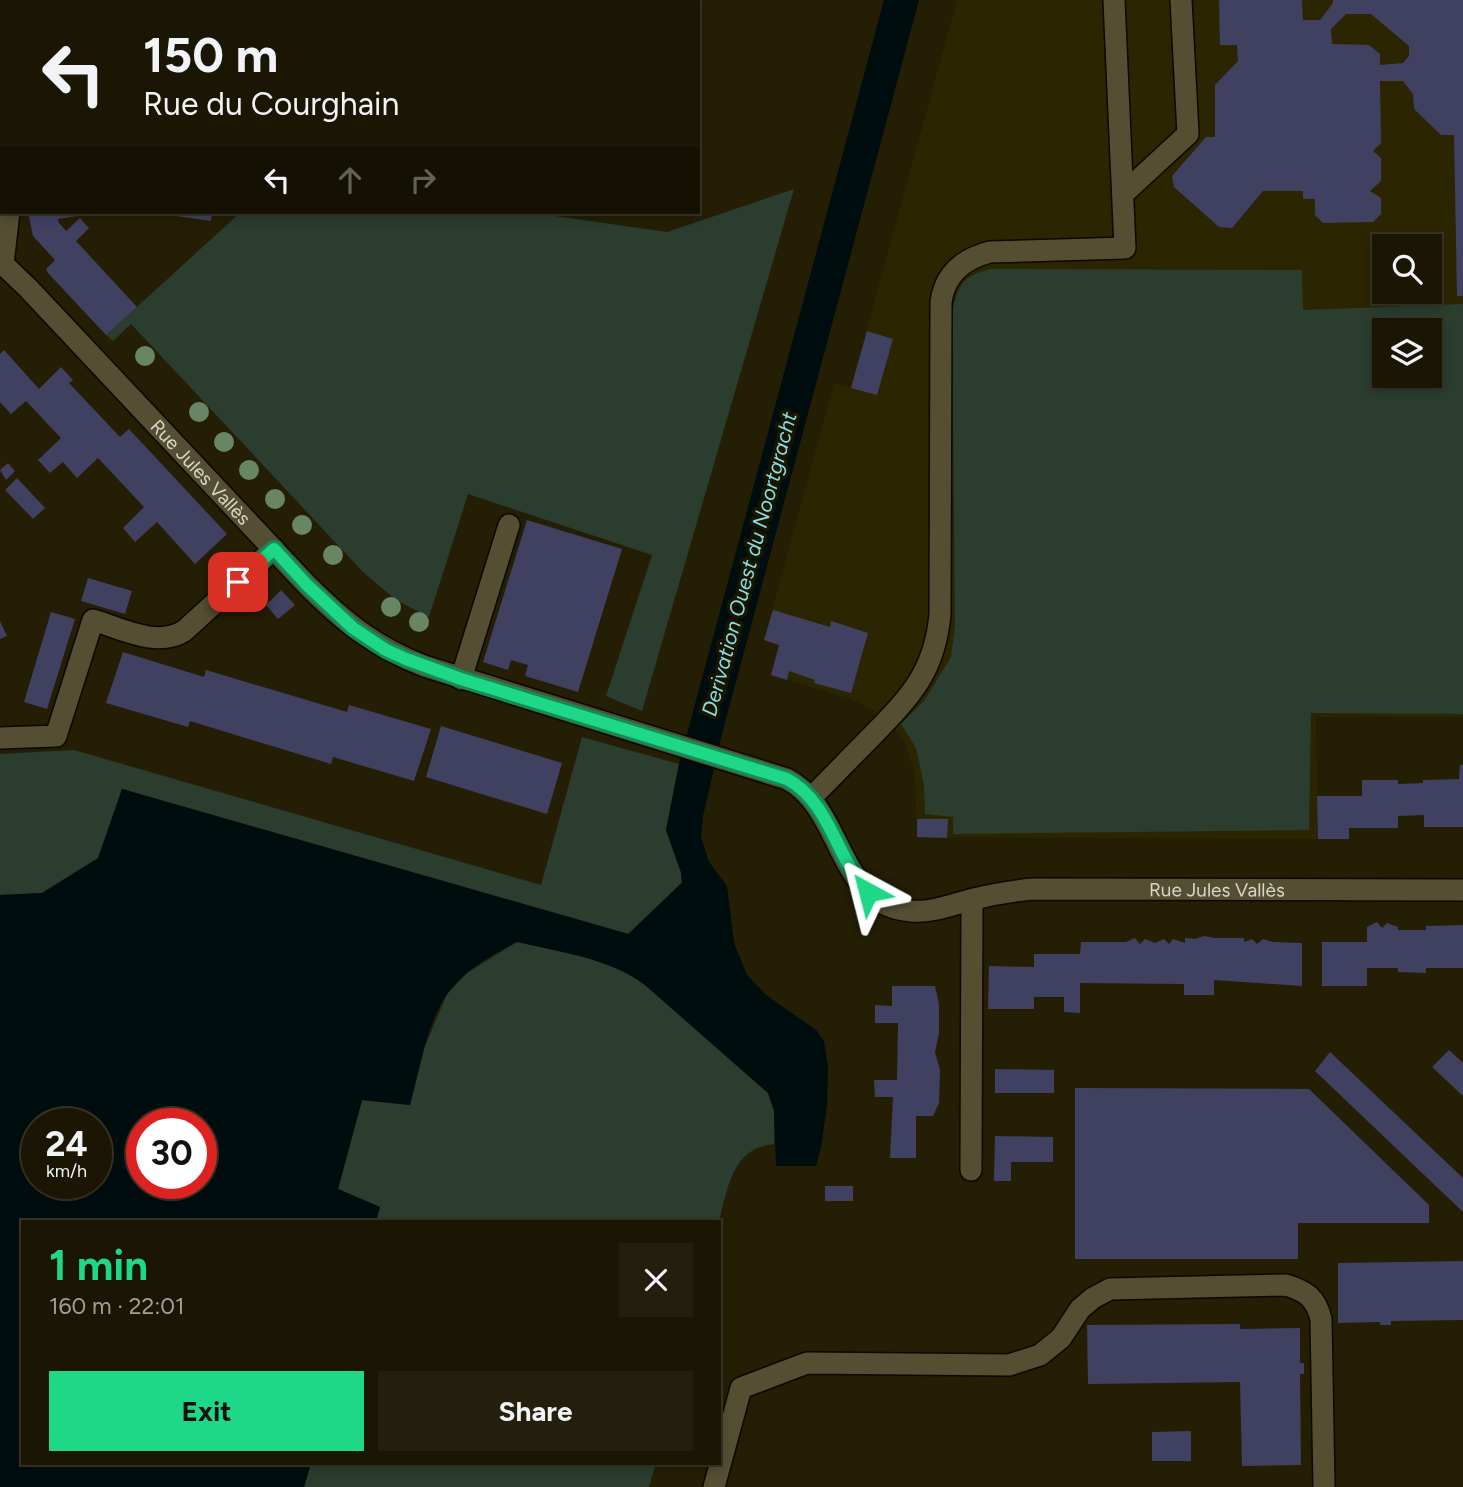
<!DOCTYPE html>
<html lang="en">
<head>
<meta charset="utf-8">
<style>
	:root { --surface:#1b1603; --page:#241f0d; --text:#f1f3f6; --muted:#a09f9a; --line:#393525; --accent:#1ed888 }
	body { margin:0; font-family:Figtree,sans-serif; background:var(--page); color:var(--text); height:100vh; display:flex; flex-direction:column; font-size:26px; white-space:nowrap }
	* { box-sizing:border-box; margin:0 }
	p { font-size:23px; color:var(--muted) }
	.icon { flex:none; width:38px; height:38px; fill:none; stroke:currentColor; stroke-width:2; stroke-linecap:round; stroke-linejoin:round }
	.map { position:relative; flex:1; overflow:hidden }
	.details { position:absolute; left:21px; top:1220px; width:700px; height:245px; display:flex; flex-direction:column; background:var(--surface); border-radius:0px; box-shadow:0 4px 10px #0003,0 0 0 2px var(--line) }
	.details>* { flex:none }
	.banner { position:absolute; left:0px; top:0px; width:700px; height:214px; box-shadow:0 4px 10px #0003,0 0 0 2px var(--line); background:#1b1603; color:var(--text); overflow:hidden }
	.controls { position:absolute; left:1372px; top:234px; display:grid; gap:14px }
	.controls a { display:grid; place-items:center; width:70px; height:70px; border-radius:0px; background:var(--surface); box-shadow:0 4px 10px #0003,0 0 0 2px var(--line); font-size:35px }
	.speed { position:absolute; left:21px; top:1108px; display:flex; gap:14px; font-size:35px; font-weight:700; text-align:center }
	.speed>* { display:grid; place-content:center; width:91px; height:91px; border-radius:50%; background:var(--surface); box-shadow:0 4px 10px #0003,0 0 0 2px var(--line); line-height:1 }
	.speed small { font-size:18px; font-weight:400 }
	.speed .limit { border:10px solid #d22; background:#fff; color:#111 }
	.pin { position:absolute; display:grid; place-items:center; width:60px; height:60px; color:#fff; margin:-30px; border-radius:14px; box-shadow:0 4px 10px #0006 }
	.me { position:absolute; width:77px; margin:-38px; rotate:322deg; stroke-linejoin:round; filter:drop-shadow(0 0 5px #0008) }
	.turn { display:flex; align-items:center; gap:24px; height:147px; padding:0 28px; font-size:32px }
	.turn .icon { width:91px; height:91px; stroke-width:2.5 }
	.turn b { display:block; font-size:49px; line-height:60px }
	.lanes { display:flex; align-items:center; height:66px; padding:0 28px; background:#0003; justify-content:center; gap:35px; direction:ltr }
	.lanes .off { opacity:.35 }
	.round { display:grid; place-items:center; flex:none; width:74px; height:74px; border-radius:0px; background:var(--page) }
	.headline { display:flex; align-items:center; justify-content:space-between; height:119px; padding:0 28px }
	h1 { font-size:42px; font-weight:700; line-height:52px; color:var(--accent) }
	.action { display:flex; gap:14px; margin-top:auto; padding:14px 28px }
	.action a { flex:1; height:80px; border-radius:0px; background:var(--accent); color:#111; font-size:28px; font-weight:700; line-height:80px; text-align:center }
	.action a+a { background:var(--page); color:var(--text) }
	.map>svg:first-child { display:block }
</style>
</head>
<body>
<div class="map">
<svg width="1463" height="1487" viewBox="0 0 1463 1487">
	<rect width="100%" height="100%" fill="#241e04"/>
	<path fill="#2c2502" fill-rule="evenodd" d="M957,0H1463V717H1316L1318,839L917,837L915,774L904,741L894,728L872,709L851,699L771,675L779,645L764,640L834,383L851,387ZM1384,247H1430V292H1384ZM1384,331H1430V376H1384Z"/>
	<path fill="#2a3d2f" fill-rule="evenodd" d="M794,189L642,711L606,696L652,555L468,494L429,617L396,600L363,572L131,324L113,341L106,335L241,212H527L667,232Z
		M991,269L1302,270L1303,310L1463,304V714L1311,713L1309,830L953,834V817L925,814L924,785L916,748L901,724L924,701L951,657L955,624L952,312C959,284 962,276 991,269ZM1384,331H1430V376H1384Z
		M582,737L679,764L666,830L681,873L682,882L629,934L122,789L99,858L42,893L0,895V754L74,750L541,885Z
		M517,942L585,957L628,972L645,985L768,1093L774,1111V1144C732,1148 728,1188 719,1221H376L380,1207L338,1189L362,1100L410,1105L425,1046L447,994L467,973Z
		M311,1463H656L649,1487H304Z"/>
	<path fill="#000d0f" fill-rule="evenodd" d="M884,0H919L722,734L703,816L701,837L709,862L727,886L734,943L747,975L766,995L816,1030L824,1041L828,1067L827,1104L822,1143L816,1166H776L774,1111L768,1093L645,985C608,958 561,952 517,942C492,955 464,970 448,993C427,1022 419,1071 410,1105L362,1100L338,1189L380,1207L376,1221L23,1222V1463H311L304,1487H0V895L42,893L98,858L122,789L628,934L682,883L681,872L666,830L679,764ZM37,1124H96V1183H37ZM142,1124H201V1183H142Z"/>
	<path fill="#404161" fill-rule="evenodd" d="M1219,0H1302L1303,20H1320L1333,3V0H1463V296H1457L1454,135H1441L1414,109L1413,94L1403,81H1380L1381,143L1373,151L1381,158V181L1370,191L1381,198V214L1373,222L1323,223L1315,215V199H1303V191H1263L1232,228L1219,227L1174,187L1172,176L1206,137H1215V85L1238,61L1237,45H1220ZM1346,14H1371L1409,46V56L1403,63L1380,65V54L1369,45L1332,44L1331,29Z
		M28,212H76L77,216L58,219L59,223L66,231L80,218L89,228L76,241L137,307L106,335L48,273L46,269L55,260L33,236Z
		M170,212H212L211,221L169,215Z
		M867,331L893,339L877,395L851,388Z
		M4,350L39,389L61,367L73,380L69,383L120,437L129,429L227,534L195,564L157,522L135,542L123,528L144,507L98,458L77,478L63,462L50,473L38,460L61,438L26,401L11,414L0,402V354Z
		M8,463L15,471L6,480L0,470Z
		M17,478L45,508L33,519L5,490Z
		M527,520L622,549L578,692L525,676L528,665L511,660L508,670L483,662Z
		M88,578L132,591L125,614L81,601Z
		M281,590L295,605L278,619L266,605Z
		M773,610L830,627L831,621L868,633L851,693L814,683L815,680L789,671L787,680L771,675L779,645L764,640Z
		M51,612L75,619L47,709L24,702Z
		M0,621L7,636L0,639Z
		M123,652L204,677L206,670L347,712L349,705L431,729L414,781L333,757L331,764L190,721L188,727L106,703Z
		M441,726L562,763L547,814L426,777Z
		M1460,765H1463V827H1424V815L1398,816V828H1349V839H1318L1317,796H1362V780H1398V784L1423,783V780L1459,779Z
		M917,819H948L947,838L917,837Z
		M1377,922L1382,928L1387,923L1398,927V930H1426V926L1463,925V968H1426V973L1398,972V968H1367V986H1322V942H1367V927Z
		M1204,936L1215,938H1244V942L1252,939L1257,944L1263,939L1273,942L1302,943V986L1214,980V995H1184V984L1080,983V1013L1064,1012V997H1034V1009H988L989,966L1034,967V954H1080L1081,942H1126L1135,938L1140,944L1145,939L1155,943L1164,939L1169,944L1173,939L1185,943V938L1195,939Z
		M892,986H935L939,1004V1033L935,1052L940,1070L939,1103L933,1116H916V1158H890L893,1097H875L874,1080H897L898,1023H875V1005L892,1006Z
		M1449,1050L1463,1063V1096L1432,1067Z
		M1330,1052L1463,1178V1212L1315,1071Z
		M995,1069L1054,1070V1093H995Z
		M1075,1088L1309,1089L1429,1205V1223H1298V1259H1075Z
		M995,1136L1053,1137V1162H1011V1181H994Z
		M825,1186H853V1201H825Z
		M1463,1261V1320L1391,1321V1325H1380V1322L1338,1323V1263Z
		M1240,1324V1329L1300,1328V1363H1304V1374H1300L1301,1465L1242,1466L1240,1382L1088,1384L1087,1325Z
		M1191,1431V1461H1152V1432Z"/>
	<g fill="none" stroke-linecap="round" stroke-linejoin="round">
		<defs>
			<g id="minor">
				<path d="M25,0V2"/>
				<path d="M1123,194L1188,134L1181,0"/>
				<path id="s1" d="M3,264L28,288L307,585C344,622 375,647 424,666L787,779C844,809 837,906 911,911C933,913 953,904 974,899C994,894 1013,891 1033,889L1463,890"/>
				<path d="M3,264L9,212"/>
				<path d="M461,679L509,525"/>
				<path d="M0,738L56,736L93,620C120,628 157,648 184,631L274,549"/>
				<path d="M811,798C832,777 852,756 873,735C911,696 935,671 940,614L941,302C945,274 963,259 990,252L1125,248L1114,0"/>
				<path d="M971,1170L972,900"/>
				<path d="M714,1487L741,1388L807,1363L1009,1365L1040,1355L1061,1338L1080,1309L1093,1298L1110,1289L1286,1285C1306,1291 1316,1298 1321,1319L1324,1487"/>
			</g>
		</defs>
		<use href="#minor" stroke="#0d0800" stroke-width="24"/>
		<use href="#minor" stroke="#544e33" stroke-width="21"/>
	</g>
	<g fill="#688663">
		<circle cx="145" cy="356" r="10"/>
		<circle cx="199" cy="412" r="10"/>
		<circle cx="224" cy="442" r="10"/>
		<circle cx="249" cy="470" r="10"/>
		<circle cx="275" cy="499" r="10"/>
		<circle cx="302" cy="525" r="10"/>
		<circle cx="333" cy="555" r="10"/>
		<circle cx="391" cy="607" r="10"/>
		<circle cx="419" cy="622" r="10"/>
	</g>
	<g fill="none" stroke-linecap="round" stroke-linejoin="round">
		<defs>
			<path id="route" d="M238,582L274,549L307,585L353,628L386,650L406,659L461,679L787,779C831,803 835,857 868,892"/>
		</defs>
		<use href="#route" stroke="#148c58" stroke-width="18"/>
		<use href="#route" stroke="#1ed888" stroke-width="12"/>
	</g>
	<g text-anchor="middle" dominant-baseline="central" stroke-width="7" stroke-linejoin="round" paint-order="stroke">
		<g font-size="19" fill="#d9d6c7" stroke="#1a1500">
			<text stroke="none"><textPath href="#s1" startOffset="287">Rue Jules Vallès</textPath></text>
			<text stroke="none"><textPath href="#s1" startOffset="1463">Rue Jules Vallès</textPath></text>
		</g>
		<g font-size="21" font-style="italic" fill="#87dfe3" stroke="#1a1500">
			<text transform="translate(749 564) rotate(-75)">Derivation Ouest du Noortgracht</text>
		</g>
	</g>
</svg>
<div class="controls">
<a><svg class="icon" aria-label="search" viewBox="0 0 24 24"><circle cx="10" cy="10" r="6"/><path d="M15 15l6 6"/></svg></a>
<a><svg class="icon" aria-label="layers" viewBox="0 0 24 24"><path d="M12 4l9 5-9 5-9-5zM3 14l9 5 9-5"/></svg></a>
</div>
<div class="speed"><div>24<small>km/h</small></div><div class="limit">30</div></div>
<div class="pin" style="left:238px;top:582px;background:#d93025"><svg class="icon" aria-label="arrive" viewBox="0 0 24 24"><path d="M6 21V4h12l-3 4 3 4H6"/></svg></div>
<svg class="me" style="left:868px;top:892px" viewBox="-20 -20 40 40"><path d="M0-17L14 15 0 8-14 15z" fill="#1ed888" stroke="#fff" stroke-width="4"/></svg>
<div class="banner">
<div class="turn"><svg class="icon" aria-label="left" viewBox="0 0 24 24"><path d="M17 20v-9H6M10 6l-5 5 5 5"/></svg><div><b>150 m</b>Rue du Courghain</div></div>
<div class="lanes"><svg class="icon" aria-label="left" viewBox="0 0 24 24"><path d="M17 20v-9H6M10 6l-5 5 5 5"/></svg><svg class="icon off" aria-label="ahead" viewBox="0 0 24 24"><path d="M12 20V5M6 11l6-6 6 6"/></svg><svg class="icon off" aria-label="right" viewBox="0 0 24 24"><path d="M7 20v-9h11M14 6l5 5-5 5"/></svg></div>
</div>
<section class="details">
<div class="headline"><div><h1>1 min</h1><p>160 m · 22:01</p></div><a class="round"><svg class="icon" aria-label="close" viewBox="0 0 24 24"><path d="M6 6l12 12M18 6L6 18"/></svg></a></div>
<div class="action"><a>Exit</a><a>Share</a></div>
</section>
</div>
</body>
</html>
